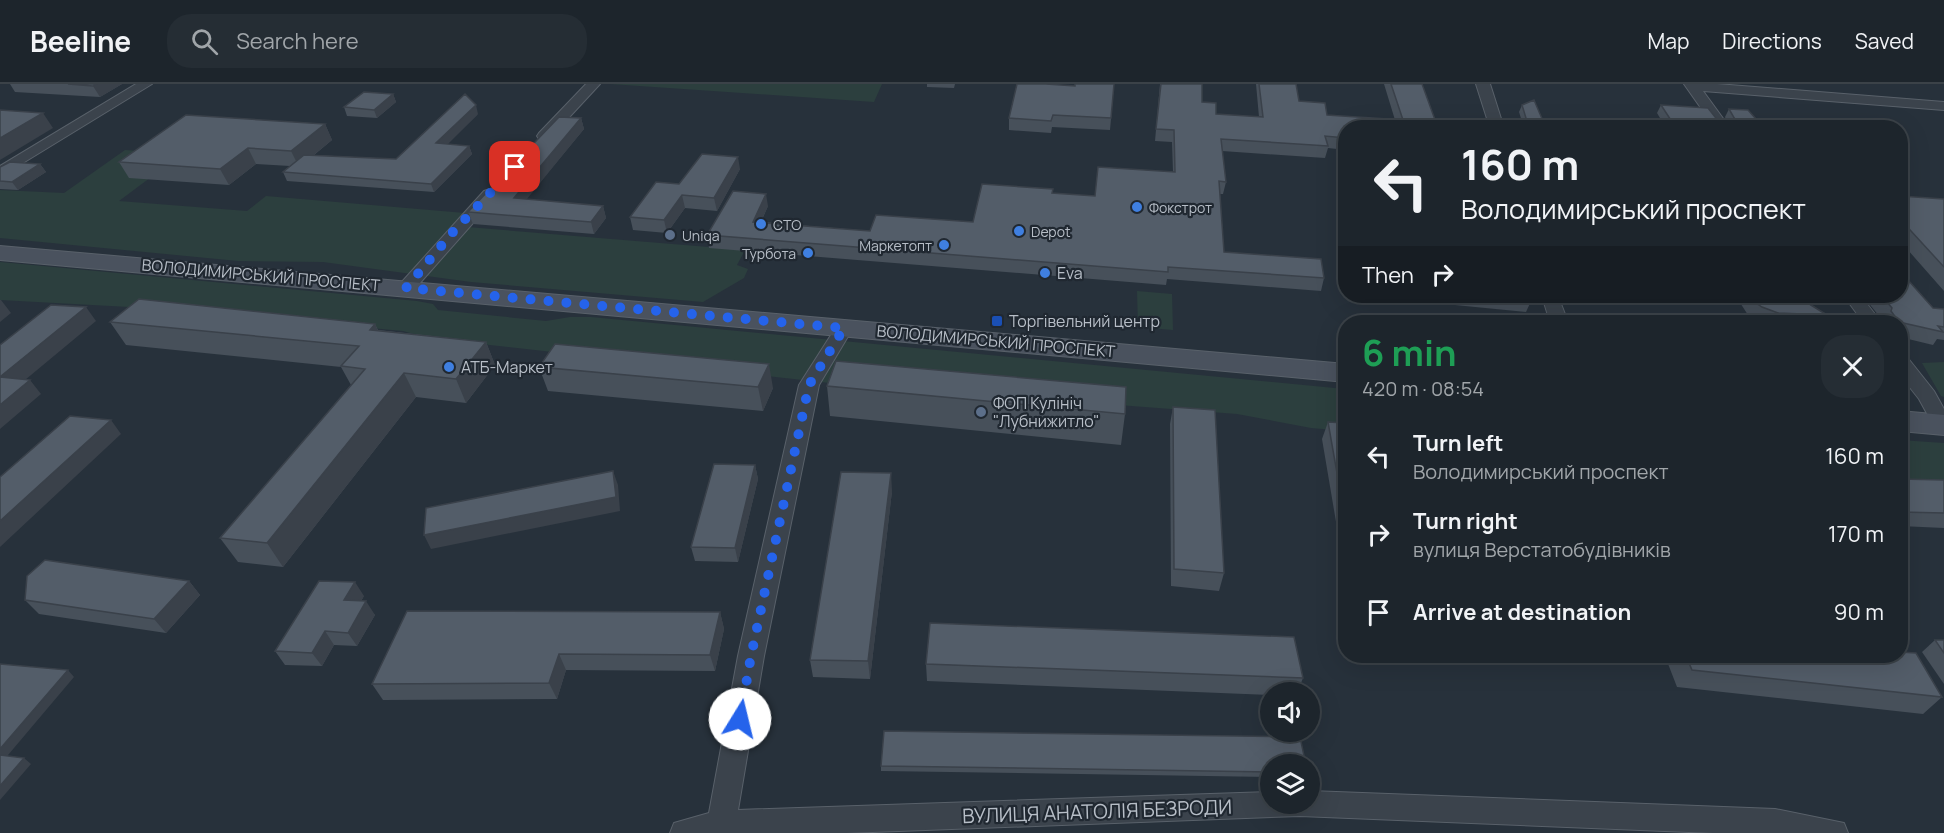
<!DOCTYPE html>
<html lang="en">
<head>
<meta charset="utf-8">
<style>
	:root { --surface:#1d252c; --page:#252d34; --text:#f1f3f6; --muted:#a0a5a9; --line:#3b4248 }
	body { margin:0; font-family:Manrope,sans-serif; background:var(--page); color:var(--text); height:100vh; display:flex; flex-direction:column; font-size:22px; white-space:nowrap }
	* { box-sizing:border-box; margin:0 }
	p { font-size:20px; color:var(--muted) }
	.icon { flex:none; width:33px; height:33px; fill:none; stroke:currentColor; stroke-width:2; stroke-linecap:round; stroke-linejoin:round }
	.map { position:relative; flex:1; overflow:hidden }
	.side { position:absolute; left:1338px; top:231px; width:570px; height:348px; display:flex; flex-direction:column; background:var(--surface); border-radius:24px; box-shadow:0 6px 24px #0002,0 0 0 2px var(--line) }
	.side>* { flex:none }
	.banner { position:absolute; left:1338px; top:36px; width:570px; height:183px; border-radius:24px; box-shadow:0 6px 24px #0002,0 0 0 2px var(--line); background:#1d252c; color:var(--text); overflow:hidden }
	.controls { position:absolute; left:1260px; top:598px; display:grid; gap:12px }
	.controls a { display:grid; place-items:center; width:60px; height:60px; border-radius:50%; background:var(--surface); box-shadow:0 6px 24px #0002,0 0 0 2px var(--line); font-size:30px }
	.pin { position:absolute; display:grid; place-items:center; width:51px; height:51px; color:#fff; margin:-26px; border-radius:12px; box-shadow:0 3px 9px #0006 }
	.me { position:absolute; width:66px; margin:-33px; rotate:9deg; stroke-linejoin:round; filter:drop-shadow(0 0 4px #0008) }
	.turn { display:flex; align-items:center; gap:21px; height:126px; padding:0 24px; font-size:27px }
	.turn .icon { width:78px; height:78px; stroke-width:2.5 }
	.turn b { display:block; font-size:42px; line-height:51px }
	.then { display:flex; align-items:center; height:57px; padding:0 24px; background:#0003; gap:12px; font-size:22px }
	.round { display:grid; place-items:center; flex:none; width:63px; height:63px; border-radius:24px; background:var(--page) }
	.headline { display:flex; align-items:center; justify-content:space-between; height:102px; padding:0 24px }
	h1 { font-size:36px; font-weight:700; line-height:45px; color:#1e9e55 }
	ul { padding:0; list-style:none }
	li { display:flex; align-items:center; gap:18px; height:78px; padding:0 24px }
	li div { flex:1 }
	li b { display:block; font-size:22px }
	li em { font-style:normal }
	header { display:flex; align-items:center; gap:36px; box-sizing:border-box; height:84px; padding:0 30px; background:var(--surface); border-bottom:2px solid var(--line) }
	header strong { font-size:28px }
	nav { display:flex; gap:33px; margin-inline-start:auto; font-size:21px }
	.search { width:420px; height:54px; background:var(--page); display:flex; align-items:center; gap:15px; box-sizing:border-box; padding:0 21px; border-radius:24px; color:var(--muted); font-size:22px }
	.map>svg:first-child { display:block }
</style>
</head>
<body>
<header>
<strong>Beeline</strong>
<div class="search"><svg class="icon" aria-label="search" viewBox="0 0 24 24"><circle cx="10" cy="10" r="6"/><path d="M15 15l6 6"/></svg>Search here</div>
<nav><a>Map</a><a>Directions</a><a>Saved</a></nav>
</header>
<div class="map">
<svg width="1944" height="749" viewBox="0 0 1944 749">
	<rect width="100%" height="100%" fill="#27313b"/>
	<path fill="#2c3f3e" d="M610,0H882L874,18Z
		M125,66L182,70L119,117L247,127L266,112L465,129L455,142L745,166L737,181L748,185L744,194L703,218L471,198L323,178L238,177L0,154V106L64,109Z
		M0,178L417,217L433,220L438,226L546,237L570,233H591L1345,305V347L1311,344L1237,330L839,300L428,254L403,247L166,225L0,216Z
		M1137,207L1172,210L1173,246L1138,243Z
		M1944,278V313L1941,312L1922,279Z
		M1900,356L1944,359V408L1901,405Z"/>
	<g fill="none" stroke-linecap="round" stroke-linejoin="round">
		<defs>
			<path id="minor" d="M136,0H152L0,93V82Z
				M586,0H600L549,55H539L537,52L539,49Z
				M1476,0H1490L1504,44H1490Z
				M1684,0H1717L1944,18V26L1703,7L1730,44H1715Z
				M490,105L496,107L498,110L496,113L412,208H400L397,204L400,200L484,107Z
				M1542,212H1558L1568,238H1550Z
				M1844,212H1861L1881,238H1863Z
				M844,238L850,240L853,244L819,301L764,572L738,726L1270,708V720H1310V707L1775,725L1844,739L1848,749H1713L1300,732L846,749H670L674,739L709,729L738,572L799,301L838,240Z
				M1900,271L1907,273L1934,307L1944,325V348L1936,346L1919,315L1900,291Z"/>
			<path id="secondary" d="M0,162L1346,280V298L0,176Z
				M1900,327L1944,331V351L1900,347Z"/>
		</defs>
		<use href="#minor" stroke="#59616a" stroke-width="2"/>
		<use href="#secondary" stroke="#59616a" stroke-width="2"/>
		<use href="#minor" fill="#3b434c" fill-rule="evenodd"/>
		<use href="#secondary" fill="#4a525e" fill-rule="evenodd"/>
	</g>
	<path fill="#47505a" d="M10,0H122L100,13L15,8Z
		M927,0H955L954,4L927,3Z
		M1114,0L1110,46L1052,43L1051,49L1009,46V34L1075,2Z
		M1156,0H1202V18L1216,30L1259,33L1256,0H1296L1299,17L1327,31L1395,36L1384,0H1422L1438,44H1346V66L1328,64L1325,74L1222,67L1226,98L1223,110H1220L1224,168L1324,194L1321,207L1167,195L1166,201L709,164L707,151L768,122L761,138L870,147L973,138L1052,109L1095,112L1173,88L1172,58L1155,57L1160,0Z
		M393,10L396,18L377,34L347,32L344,23Z
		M1522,21L1546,44H1524L1519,28Z
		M1661,21L1719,38H1727L1725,33L1729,25L1764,44H1666L1657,29Z
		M478,30L447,60L469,62L472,70L434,108L287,97L283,88L290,82L256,80L229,101L129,94L119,78L325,40L332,56L314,71L396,75Z
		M581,34L584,45L526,115L603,122L606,134L594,150L473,140L468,128Z
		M40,80L46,88L18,106L0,105V83Z
		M740,85L717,127L685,124L667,149L633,146L630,133L679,100Z
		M1900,112L1944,115V207L1900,157Z
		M1403,212H1531L1532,215L1526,228L1404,216Z
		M1562,212H1601L1597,219L1563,215Z
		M1729,212H1801L1800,213L1827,231L1822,238H1763L1754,236L1748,231L1737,214L1730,213Z
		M1863,212H1900L1933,224L1944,225V256L1937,255L1933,261L1900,253V238H1882L1883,237Z
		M110,238L375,240L378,246L486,258L495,281L466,319L416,313L283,483L238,478L220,454L351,301L341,283L126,261Z
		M539,283L773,304L763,327L548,307Z
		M827,302L1125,330L1121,361L830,332Z
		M1173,323L1224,489L1219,507L1171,502L1170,340Z
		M1328,338L1346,339V497L1322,355Z
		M755,381L758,395L738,478L695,477L691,463Z
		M1900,395L1944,396V444L1900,442Z
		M892,407L870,595L813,593L810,576Z
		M189,497L200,511L166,549L39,530L25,516Z
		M364,512L361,517L375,531L357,562L334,561L322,582L285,581L275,567Z
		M720,528L724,545L715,587L566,586L557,615L383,616L372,600Z
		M1935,556H1944V600L1922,568Z
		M1665,572H1900L1942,613L1923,630L1677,603Z
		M926,580L1303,594L1297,609H1270V611L927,597Z
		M1270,681V693L881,687V682Z"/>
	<path fill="#3a414a" d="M96,0H122L100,13L93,2Z
		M393,10L396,18L377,34L374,26Z
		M476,21L478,30L440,68L436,59Z
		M43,29L53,44L0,76V54Z
		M581,34L584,45L518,126L514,114Z
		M325,40L332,56L299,83L291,67Z
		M469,62L472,70L434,108L431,100Z
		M248,64L256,80L229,101L220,85Z
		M738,73L740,85L717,127L714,114Z
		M40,80L46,88L18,106L12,98Z
		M766,110L768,122L755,150L753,138Z
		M682,111L685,124L667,149L664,136Z
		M603,122L606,134L594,150L591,138Z
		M0,216H1L11,229L0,238Z
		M86,223L96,237L13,306L1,292Z
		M375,240L386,264L370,246Z
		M486,258L495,281L466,319L456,295Z
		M769,280L773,304L763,327L758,303Z
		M404,289L416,313L283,483L267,459Z
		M30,296L41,310L0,345V321Z
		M111,336L121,350L0,463V437Z
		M755,381L758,395L738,478L735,464Z
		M613,387L618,401L620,427L431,465L424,451Z
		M891,389L892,407L870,595L868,577Z
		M189,497L200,511L166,549L154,535Z
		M355,498L364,512L353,530L344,516Z
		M366,517L375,531L357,562L348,549Z
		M720,528L724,545L715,587L710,571Z
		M325,547L334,561L322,582L312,569Z
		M559,570L566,586L557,615L549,599Z
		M68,586L74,593L3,677L0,674V665Z
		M24,674L31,680L0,716V702Z"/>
	<path fill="#535d69" stroke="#3a414a" stroke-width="1.5" d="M68,0H96L93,2Z
		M1017,0H1046L1075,2V0H1114L1111,34L1053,31L1051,37L1009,34Z
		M1161,0H1202V18L1216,19V30L1263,33L1259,0H1296L1299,17L1325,19L1327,31L1403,36L1391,0H1422L1438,44H1346V54L1325,52L1328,62L1221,55L1226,98L1219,97L1224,168L1321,175L1324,194L1168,183V188L707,151L733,107L766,110L753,138L870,147L876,131L973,138L982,100L1053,105L1052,109L1095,112L1098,83L1175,88L1174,46L1156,45Z
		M364,8L393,10L374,26L344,23Z
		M465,10L476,21L436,59L469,62L431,100L283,88L304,71L396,75Z
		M1534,16L1546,44H1529L1522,21Z
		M1661,21L1708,24L1719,38L1736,37L1729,25L1748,26L1764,44H1676Z
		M0,26L43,29L0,54Z
		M186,31L325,40L291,67L248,64L220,85L119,78Z
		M559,33L581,34L514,114L603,122L591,138L468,128Z
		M702,70L738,73L714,114L682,111L664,136L630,133L656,98L679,100Z
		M10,78L40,80L12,98L0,97V83Z
		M1900,112L1944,115V183L1900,135Z
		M1900,187L1933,224L1944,225V243L1938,242L1943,248L1899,238L1891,227L1892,224L1882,212H1900Z
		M1495,212H1531L1532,215Z
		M1751,212H1799L1798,213L1827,231L1778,229L1762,223L1756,219Z
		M139,215L375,240L370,246L486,258L456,295L404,289L267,459L220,454L365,285L341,282L359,262L110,238Z
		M51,221L86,223L1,292H0V261Z
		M555,260L769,280L758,303L539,283Z
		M836,277L1126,303L1125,330L827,302Z
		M0,293L30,296L0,321Z
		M1173,323L1215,326L1224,489L1174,485Z
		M70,332L111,336L0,437V393Z
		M1328,338L1346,339V440Z
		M714,380L755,381L735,464L691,463Z
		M613,387L616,413L424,451L426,424Z
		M841,388L891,389L868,577L810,576Z
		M1900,395L1944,396V429L1900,428Z
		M45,476L189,497L154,535L25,516L27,492Z
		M319,497L355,498L344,516L366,517L348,549L325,547L312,569L275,567Z
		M407,527L720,528L710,571L559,570L549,599L372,600Z
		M930,539L1294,553L1303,594L926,580Z
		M1935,556H1944V569Z
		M1900,568L1916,569L1942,613L1692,586L1686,572H1900Z
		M0,580L68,586L0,665Z
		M884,647L1300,653L1306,681H1270V688L881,682Z
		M0,671L24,674L0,702Z"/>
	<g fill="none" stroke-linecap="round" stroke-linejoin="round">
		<path stroke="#2563eb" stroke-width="10" stroke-dasharray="0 18" d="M515,83L452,149L406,204L844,244L809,301L751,572L740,635"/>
	</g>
	<g fill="#3f7fe0" stroke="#202831" stroke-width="2">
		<circle cx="1137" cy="123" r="6"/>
		<circle cx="761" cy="140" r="6"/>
		<circle cx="1019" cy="147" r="6"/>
		<circle cx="944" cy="161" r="6"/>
		<circle cx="808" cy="169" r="6"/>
		<circle cx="1045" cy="189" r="6"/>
		<circle cx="449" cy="283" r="6"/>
	</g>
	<g fill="#5c6f8a" stroke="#202831" stroke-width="2">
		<circle cx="670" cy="151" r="6"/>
		<circle cx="981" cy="328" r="6"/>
	</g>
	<rect fill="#1a4fb4" stroke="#202831" stroke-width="2" x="991" y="231" width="12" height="12" rx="3"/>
	<g text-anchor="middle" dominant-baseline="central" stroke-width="4.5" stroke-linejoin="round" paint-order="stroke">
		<g font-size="14" fill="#b7bec7" stroke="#202831" text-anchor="start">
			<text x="1149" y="123">Фокстрот</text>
			<text x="773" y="140">СТО</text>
			<text x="1031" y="147">Depot</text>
			<text x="682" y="151">Uniqa</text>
			<text x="932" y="161" text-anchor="end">Маркетопт</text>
			<text x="796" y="169" text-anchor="end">Турбота</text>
		</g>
		<g font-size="16" fill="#b7bec7" stroke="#202831" text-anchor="start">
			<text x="1057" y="189">Eva</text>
			<text x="1009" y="237">Торгівельний центр</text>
			<text x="461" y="283">АТБ-Маркет</text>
			<text x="993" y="319">ФОП Кулініч<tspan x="993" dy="18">"Лубнижитло"</tspan></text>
		</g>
		<g font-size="16" fill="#b7bec7" stroke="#202831">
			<text transform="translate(261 191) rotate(5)">ВОЛОДИМИРСЬКИЙ ПРОСПЕКТ</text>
			<text transform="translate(996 257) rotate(5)">ВОЛОДИМИРСЬКИЙ ПРОСПЕКТ</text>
		</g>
		<g font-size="20" fill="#b7bec7" stroke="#202831">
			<text transform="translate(1097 727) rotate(-2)">ВУЛИЦЯ АНАТОЛІЯ БЕЗРОДИ</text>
		</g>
	</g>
</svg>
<div class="controls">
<a><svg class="icon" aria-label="sound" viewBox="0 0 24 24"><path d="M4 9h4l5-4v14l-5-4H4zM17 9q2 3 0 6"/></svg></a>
<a><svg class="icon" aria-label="layers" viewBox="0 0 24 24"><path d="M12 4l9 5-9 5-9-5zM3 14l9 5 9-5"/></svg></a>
</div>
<div class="pin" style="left:515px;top:83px;background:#d93025"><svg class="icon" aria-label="arrive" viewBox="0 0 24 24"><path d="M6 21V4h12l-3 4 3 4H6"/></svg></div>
<svg class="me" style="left:740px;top:635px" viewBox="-20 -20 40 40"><circle r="19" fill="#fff"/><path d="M0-13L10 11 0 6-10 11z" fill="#2563eb"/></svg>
<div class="banner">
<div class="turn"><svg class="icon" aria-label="left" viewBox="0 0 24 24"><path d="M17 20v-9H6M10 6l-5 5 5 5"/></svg><div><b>160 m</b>Володимирський проспект</div></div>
<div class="then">Then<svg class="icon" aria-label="right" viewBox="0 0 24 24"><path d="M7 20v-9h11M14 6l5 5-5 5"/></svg></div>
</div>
<section class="side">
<div class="headline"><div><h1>6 min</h1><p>420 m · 08:54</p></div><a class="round"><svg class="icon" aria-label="close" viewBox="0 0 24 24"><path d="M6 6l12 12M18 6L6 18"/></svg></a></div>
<ul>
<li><svg class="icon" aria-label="left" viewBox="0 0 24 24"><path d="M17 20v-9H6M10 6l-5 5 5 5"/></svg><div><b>Turn left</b><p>Володимирський проспект</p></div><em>160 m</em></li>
<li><svg class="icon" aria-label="right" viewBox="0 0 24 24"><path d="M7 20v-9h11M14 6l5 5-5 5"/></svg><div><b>Turn right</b><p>вулиця Верстатобудівників</p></div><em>170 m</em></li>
<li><svg class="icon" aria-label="arrive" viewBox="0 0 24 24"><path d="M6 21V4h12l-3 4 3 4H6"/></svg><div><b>Arrive at destination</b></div><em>90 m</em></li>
</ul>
</section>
</div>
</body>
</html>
